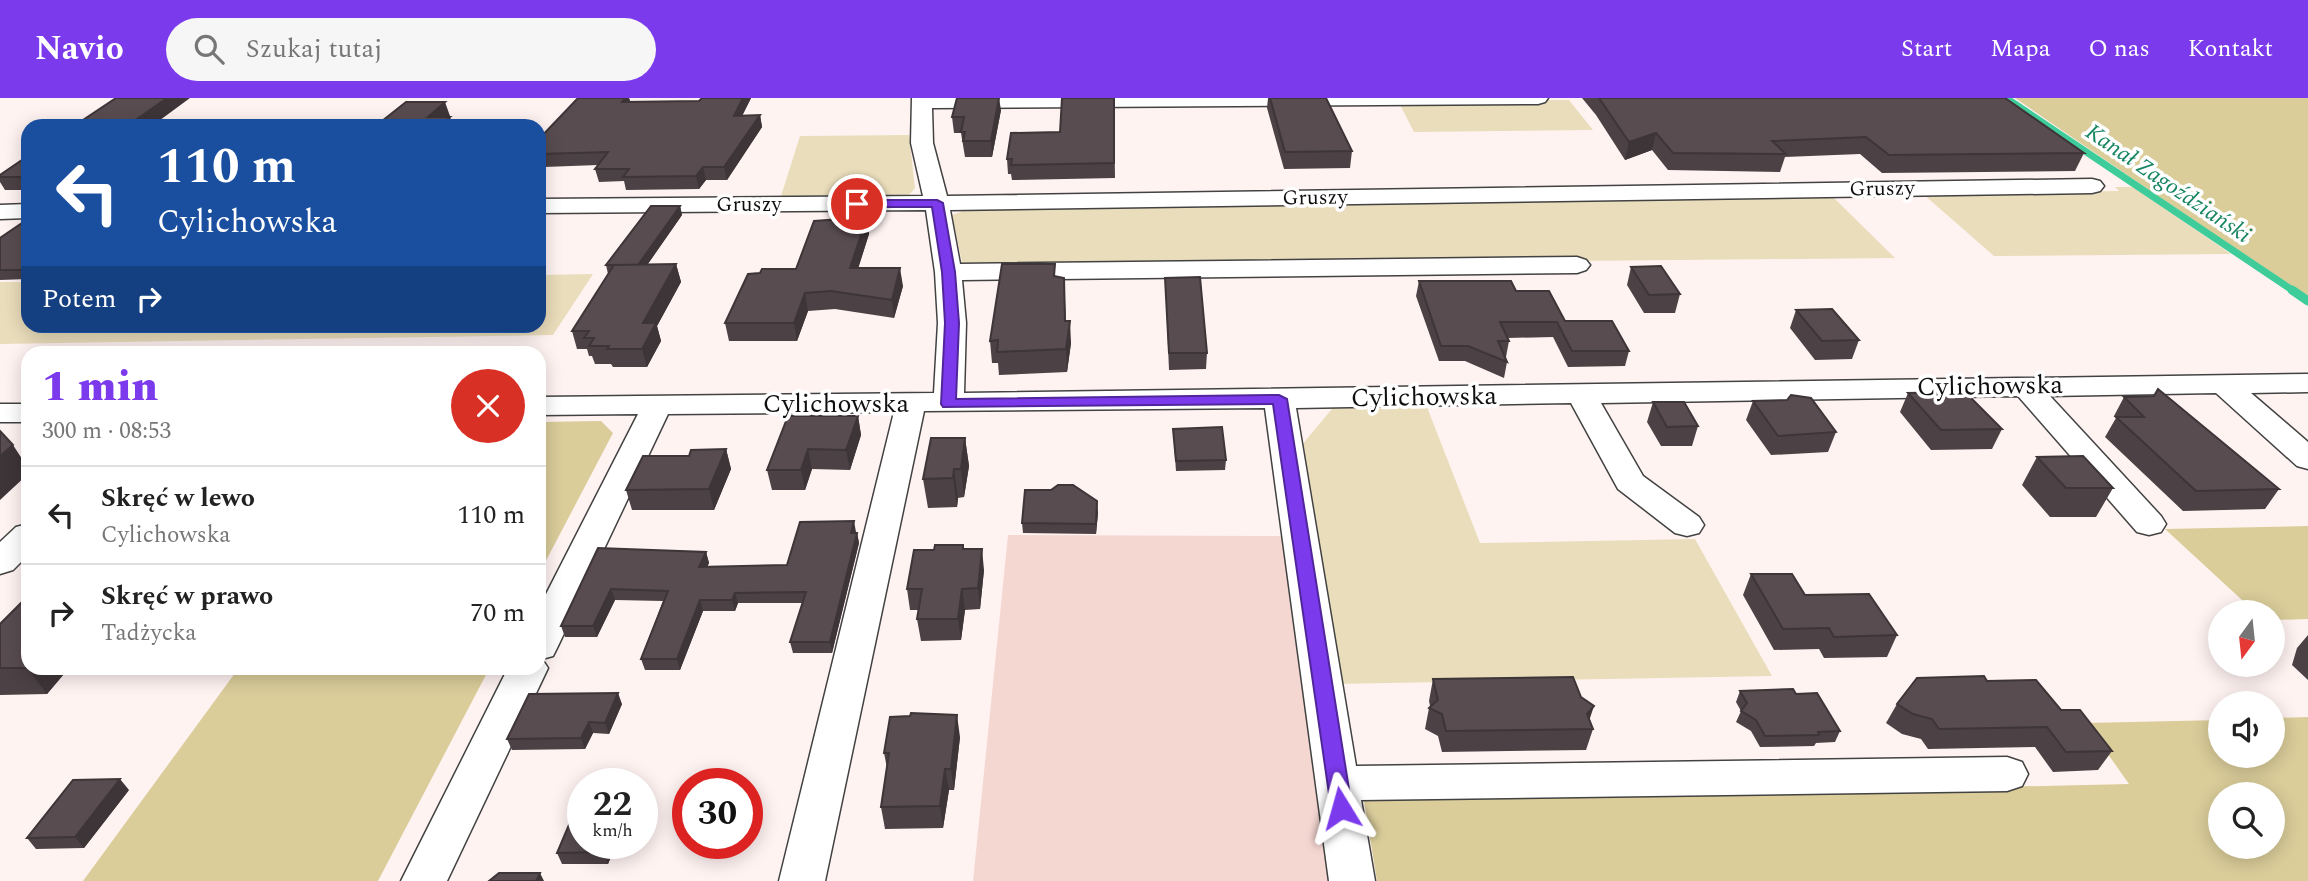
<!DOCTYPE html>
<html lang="pl">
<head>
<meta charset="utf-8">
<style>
	:root { --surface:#fff; --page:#f6f6f6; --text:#222; --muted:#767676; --line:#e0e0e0; --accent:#7c3aed }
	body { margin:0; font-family:Spectral,serif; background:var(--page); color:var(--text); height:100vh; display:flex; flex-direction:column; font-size:26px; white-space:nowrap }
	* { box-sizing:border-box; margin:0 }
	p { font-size:23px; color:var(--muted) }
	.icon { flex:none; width:38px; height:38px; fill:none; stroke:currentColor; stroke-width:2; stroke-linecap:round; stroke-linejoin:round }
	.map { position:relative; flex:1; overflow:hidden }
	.panel { position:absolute; left:21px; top:248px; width:525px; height:329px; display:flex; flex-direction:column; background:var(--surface); border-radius:21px; box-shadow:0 4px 18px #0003 }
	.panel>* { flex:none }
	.banner { position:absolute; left:21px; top:21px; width:525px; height:214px; border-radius:21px; box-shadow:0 4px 18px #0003; background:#1a4fa0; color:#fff; overflow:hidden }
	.needle { width:46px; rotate:195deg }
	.buttons { position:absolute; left:2208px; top:502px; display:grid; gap:14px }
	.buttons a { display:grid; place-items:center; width:77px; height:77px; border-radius:50%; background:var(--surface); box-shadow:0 4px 18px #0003; font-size:35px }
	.speed { position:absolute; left:567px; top:670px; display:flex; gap:14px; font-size:35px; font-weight:700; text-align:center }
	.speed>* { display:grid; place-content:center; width:91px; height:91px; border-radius:50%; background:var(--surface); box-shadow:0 4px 18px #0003; line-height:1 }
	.speed small { font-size:18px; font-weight:400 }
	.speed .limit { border:10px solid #d22; background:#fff; color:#111 }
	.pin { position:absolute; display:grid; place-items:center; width:60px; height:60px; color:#fff; margin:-30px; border:4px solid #fff; border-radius:50%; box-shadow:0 2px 7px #0007 }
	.me { position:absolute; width:77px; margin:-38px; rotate:352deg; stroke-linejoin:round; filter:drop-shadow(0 0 5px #0008) }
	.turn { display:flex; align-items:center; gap:24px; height:147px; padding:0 21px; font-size:32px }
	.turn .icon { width:91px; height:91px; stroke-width:2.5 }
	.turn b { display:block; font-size:49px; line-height:60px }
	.then { display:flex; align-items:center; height:66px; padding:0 21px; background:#0003; gap:14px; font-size:26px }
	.round { display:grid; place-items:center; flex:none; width:74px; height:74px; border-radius:37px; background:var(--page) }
	.overview { display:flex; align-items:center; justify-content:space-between; height:119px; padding:0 21px }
	h1 { font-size:42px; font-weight:800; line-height:52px; color:var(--accent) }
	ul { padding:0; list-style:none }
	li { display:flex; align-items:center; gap:21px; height:98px; padding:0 21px; border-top:2px solid var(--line) }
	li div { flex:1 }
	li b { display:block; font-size:26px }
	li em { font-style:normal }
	header { display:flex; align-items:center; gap:42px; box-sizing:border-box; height:98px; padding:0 35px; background:var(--accent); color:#fff }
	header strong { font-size:33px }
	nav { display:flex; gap:38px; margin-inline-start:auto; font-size:24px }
	.search { width:490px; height:63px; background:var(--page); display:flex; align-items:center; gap:18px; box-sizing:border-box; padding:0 24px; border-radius:38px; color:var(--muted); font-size:26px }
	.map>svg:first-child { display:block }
</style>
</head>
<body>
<header>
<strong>Navio</strong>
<div class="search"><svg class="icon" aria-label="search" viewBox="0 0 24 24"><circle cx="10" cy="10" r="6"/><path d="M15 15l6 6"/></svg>Szukaj tutaj</div>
<nav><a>Start</a><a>Mapa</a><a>O nas</a><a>Kontakt</a></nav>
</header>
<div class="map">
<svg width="2308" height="783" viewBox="0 0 2308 783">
	<rect width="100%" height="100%" fill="#fff3f2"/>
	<path fill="#f5d7d2" d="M1008,437L1286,438L1337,783H973Z"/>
	<path fill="#eaddbb" d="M1569,2L1593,32L1414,34L1398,3Z
		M909,37L915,90L909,97L781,98L800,38Z
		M2115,89H2133L2231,156L1994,158L1923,96L2119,93Z
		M1832,98L1895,160L963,169L952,117L974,109Z
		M593,176L553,237L0,246V184H28V228H539V177Z
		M1425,304L1480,445L1695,441L1772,578L1334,586L1296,354L1336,306Z"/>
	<path fill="#dacd9a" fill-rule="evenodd" d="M2015,0H2308V201Z
		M601,323L613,335L539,476V324Z
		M2308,428V521L2273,522V514H2255L2165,431Z
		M238,571H489L378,783H83Z
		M2308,619V783H1377L1364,703L2129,686L2086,625L2221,622V658H2273V620ZM2221,696H2273V749H2221Z"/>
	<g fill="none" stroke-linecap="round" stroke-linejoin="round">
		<path stroke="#3ecd9a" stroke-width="7" d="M2006,0L2295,194"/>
		<path stroke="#3ecd9a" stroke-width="9" d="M2292,192L2308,203"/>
		<defs>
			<path id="minor" d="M912,0H1548L1545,4L1538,6L932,10L933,45L947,98L2092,81L2100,83L2104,88L2100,93L2092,95L950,112L960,166L1577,159L1586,162L1590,167L1586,172L1577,175L962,182L966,225L964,295L2308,276V294L2251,295L2308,344V371L2297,368L2216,295L2050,298L2161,418L2166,426L2161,434L2149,437L2137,434L2018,298L1601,305L1643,378L1699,419L1704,427L1699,435L1687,438L1675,435L1618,391L1571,305L1296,310L1356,668L2007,659L2022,664L2028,676L2022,688L2007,693L1361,702L1375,783H1329L1265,310L924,313L825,783H779L894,314L668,316L558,548L553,558L542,561L548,570L447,783H401L508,570H539V510L638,316L539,317V299L934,295L938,225L935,174L926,112L539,115V101L923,98L911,45Z
				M28,106V120L0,121V107Z
				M0,306H28V324H0Z
				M28,426V457L13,472L0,476V444L16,429Z"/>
		</defs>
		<use href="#minor" stroke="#424242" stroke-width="3"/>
		<use href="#minor" fill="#fff" fill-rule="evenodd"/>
	</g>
	<path fill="#4c4145" d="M629,0L630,4L699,3L702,0H751L742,18L760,17L762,29L727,82H706L699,91L626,92L624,83L599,84L595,71L598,67L544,69L543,65H539V41Z
		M1114,0L1115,80L1012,82L1011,76H1008L1007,61L1060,34Z
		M1268,0H1326L1352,53L1350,70L1284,71L1267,10Z
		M1582,0H2005L2084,55L2075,73L1882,75L1860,56L1785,59L1780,74L1668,72L1652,52L1625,62L1596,17Z
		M1001,12L992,59H965L961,35H954L952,19Z
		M28,58V92H5L0,84V77Z
		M680,108L682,117L647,167L676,166L681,184L657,228L661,243L647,269H613L611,266H595L592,258H589L587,251H577L572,233L608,176L606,167Z
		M867,119L869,136L858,170L903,188L894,220L835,211L808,213L797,243H729L725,225L760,175L796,171Z
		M28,121V181L0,182V140Z
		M1631,169L1680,196L1675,215H1644L1627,187Z
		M1056,178L1065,202L1066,223L1071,245L1067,274L999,277L998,265H992L990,243Z
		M1165,180L1207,255L1206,271L1169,272Z
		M1419,183L1516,193L1565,223L1629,253L1625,268L1568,269L1553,239L1507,240L1509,243L1506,259H1504L1507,264L1504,280L1465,263H1439L1416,198Z
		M1796,212L1859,242L1852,261L1815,262L1790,230Z
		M1908,295L2002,331L1992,351L1931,352L1900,314Z
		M2124,299L2279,391L2265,411L2183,413L2105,339L2116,320L2114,318Z
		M1787,302L1836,334L1828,354L1771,357L1746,322L1753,303Z
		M1653,304L1698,328L1692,348H1661L1647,324Z
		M858,318L861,337L850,372L812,371L805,392H772L767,372Z
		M1173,331L1226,362L1225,372L1176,373Z
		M965,340L969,368L964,399L958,400L957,409L928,410L923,381Z
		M726,351L731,371L714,412H632L626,392Z
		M2037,359L2113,390L2096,419H2050L2022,387Z
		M1098,414L1096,436L1023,435L1022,425Z
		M856,434L855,435H857L859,445L832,555H793L790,544L803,505H738L735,513H703L680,572H645L641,561L663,503L615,502L597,539H565L561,528L598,450L706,454L709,465L707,469L787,467Z
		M963,447V451L984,472L980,511L965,512L961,542L921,543L917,521L919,512H910L907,491L934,452Z
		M1751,476L1805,497L1897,537L1887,559L1824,560L1819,551L1774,552L1743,497Z
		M0,526L28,570H69L47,596L0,597Z
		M2308,537V582L2292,567L2297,550Z
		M1433,581L1590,622L1593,631L1586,652L1442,654L1438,638L1425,631L1429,610L1430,608L1429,603Z
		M1987,583L2061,612L2112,653L2098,672L2053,674L2035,649L1928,651L1921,641L1902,636L1886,625L1897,606Z
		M1740,593L1796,596L1840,633L1835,644L1816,645L1814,648L1760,649L1751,633L1736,624L1741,613L1736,604Z
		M622,606L609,636L593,635L585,651L512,652L507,641Z
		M960,639L954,692H949L943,730L885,731L881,709L887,670L884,655Z
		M129,692L84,750L36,751L27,740Z
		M583,746H616L608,766H562L557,755Z"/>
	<path fill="#3e3538" d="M167,0H190L152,28H127Z
		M625,0H629L632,8L622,4Z
		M743,0H751L736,30L734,18Z
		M999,0L1001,12L992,59L991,43Z
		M445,4L450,18L439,28L428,19Z
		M760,17L762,29L727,82L724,69Z
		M450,19L453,28H441Z
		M1656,35L1652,52L1625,62L1629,44Z
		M703,69L706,82L699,91L696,78Z
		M680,108L682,117L641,176L638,167Z
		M867,119L869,136L853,187L850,170Z
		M676,166L681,184L657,228L661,243L647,269L642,251L643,225Z
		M900,170L903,188L894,220L892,202Z
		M805,195L808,213L797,243L794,225Z
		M1070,223L1071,245L1067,274L1066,251Z
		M858,318L861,337L850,372L846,352Z
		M965,340L969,368L964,399L961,371Z
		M13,347L28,370V376L0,402V358Z
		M726,351L731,371L714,412L709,391Z
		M808,351L812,371L805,392L801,372Z
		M954,371L958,400L957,409L953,380Z
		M1097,403L1098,414L1096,436V426Z
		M854,423L856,434L853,445L851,435Z
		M857,435L859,445L832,555L830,544Z
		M982,451L984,472L980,511L978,490Z
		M706,454L709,465L702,480L699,469Z
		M611,491L615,502L597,539L593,528Z
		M962,491L965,512L961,542L958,521Z
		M735,495L738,505L735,513L732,502Z
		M700,502L703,513L680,572L677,561Z
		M28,568V570H69L47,596L27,570Z
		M618,595L622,606L609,636L605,625Z
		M1594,608L1587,629V616Z
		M957,617L960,639L954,692L951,671Z
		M589,624L593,635L585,651L581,640Z
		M945,671L949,692L943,730L940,708Z
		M120,681L129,692L84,750L75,739Z
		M607,746H616L608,766L603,754Z
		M540,775L544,783H536Z"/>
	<path fill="#584c50" stroke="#3e3538" stroke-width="2" d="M116,0H167L127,28H74Z
		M578,0H625L622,4L699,3L702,0H743L734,18L760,17L724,69H703L696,78L623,79L629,71H595L608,54L540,56L542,53H539V41Z
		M957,0H999L991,43H963L965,34H961L964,19H952Z
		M1062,0H1114V65L1011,67L1012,61H1007L1011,35L1060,34Z
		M1270,0H1326L1352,53L1285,54Z
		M1599,0H2005L2084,55L1889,57L1866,39L1772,43L1786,56L1673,55L1656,35L1629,44Z
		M406,4H445L428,19H450L441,27H476L475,28H334L377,27Z
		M28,58V79H0V77Z
		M651,108H680L638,167H606Z
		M867,119L850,170H900L892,202L831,193L805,195L794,225H725L748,176L760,175L762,171H796L814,123Z
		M28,121V172H0V140Z
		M676,166L643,225H656L642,251H607L609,248H589L594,240H584L589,233H572L614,167Z
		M1002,166H1055L1054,178L1064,180L1065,223H1070L1066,251L997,254L998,242L990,243Z
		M1661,168L1680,196L1649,197L1631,169Z
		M1200,179L1207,255H1169L1165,180Z
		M1419,183H1511L1516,193H1549L1565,223H1612L1629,253H1572L1557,224H1500L1509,243H1498L1507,264L1468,248H1441Z
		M1832,211L1859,242L1822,243L1796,212Z
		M2158,291L2279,391L2196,393L2116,319H2144L2124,299L2154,298Z
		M1965,294L2002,331L1941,332L1908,295Z
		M1791,297L1811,300L1836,334L1778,338L1753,303L1787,302Z
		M1653,304H1684L1698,328L1667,329Z
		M788,318H858L846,352L808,351L801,372H767Z
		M1222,329L1226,362L1176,363L1173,331Z
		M0,333L13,347L0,358Z
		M931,340H965L961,371H954L953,380L923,381Z
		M726,351L709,391L626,392L643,358H689L691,352Z
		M2083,358L2113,390H2066L2037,359Z
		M1058,387H1073L1097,403L1096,426L1022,425L1025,392H1051Z
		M854,423L851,435H857L830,544H790L806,494L735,495L732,502H700L677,561H641L668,493L611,491L593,528H561L598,450L706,454L699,469L787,467L800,424Z
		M935,447H963V451H982L978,490L962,491L958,521H917L922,491H907L914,452H934Z
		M1751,476H1792L1805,497L1869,496L1897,537L1834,539L1829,530L1783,531Z
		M28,498V568L27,570H0V526Z
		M1984,578L1987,583L2036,582L2061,612H2080L2112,653L2066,654L2047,629L1939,631L1932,621L1913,616L1897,606L1917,580Z
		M1573,579L1581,599L1594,608L1587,616L1593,631L1446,633L1442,616L1429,610L1438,602L1433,581Z
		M1793,591L1796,596L1817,595L1840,633L1818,634L1819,637L1765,638L1756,622L1741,613L1747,605L1740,593Z
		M618,595L605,625L589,624L581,640L507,641L529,596Z
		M911,615L957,617L951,671H945L940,708L881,709L889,655H884L890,619L910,618Z
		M120,681L75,739L27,740L73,682Z
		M574,715H583V746H607L603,754L557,755Z
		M499,775H540L536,783H489Z"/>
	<path fill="#7c3aed" stroke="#51269a" stroke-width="2" d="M937,102L943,105L955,174L959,225L956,301L1279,297L1287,301L1352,710L1349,716L1341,718L1334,716L1331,710L1273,306L943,309L941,306L945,225L942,174L932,109H857L852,106L857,102Z"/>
	<g text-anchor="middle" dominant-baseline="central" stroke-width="7" stroke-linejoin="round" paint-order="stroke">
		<g font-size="21" fill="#0f0f0f" stroke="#fff">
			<text transform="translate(1882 91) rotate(-1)">Gruszy</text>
			<text transform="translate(1315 100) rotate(-1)">Gruszy</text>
			<text x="749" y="107">Gruszy</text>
		</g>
		<g font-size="23" font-style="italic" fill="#178562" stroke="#fff">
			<text transform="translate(2168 86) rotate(34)">Kanał Zagoździański</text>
		</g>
		<g font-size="26" fill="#0f0f0f" stroke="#fff">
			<text transform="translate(1990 288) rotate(-1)">Cylichowska</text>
			<text transform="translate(1424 299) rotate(-1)">Cylichowska</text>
			<text x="836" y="306">Cylichowska</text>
		</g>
	</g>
</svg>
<div class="buttons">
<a><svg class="needle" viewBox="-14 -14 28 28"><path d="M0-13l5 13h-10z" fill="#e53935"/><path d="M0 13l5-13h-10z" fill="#767676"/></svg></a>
<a><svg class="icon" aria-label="sound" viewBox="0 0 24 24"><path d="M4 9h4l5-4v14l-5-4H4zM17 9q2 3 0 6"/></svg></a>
<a><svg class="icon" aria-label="search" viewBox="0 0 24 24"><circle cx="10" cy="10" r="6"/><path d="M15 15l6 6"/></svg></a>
</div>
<div class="speed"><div>22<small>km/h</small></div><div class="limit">30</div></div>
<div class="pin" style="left:857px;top:106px;background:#d93025"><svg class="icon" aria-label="arrive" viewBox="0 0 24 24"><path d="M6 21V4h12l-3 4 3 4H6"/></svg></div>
<svg class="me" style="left:1341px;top:710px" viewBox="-20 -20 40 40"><path d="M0-17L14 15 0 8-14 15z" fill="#7c3aed" stroke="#fff" stroke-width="4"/></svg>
<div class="banner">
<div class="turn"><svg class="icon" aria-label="left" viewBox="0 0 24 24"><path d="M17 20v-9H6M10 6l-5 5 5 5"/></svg><div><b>110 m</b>Cylichowska</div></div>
<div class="then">Potem<svg class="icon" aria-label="right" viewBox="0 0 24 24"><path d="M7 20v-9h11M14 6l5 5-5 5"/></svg></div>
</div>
<section class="panel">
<div class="overview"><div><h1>1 min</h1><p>300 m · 08:53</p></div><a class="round" style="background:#d93025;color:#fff"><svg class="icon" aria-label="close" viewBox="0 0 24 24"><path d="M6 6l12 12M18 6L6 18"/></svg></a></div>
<ul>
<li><svg class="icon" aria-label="left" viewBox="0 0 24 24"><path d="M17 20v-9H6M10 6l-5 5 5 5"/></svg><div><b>Skręć w lewo</b><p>Cylichowska</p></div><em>110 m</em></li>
<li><svg class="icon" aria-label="right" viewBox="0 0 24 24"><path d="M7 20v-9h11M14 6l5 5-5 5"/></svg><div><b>Skręć w prawo</b><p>Tadżycka</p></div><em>70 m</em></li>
</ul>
</section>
</div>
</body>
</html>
